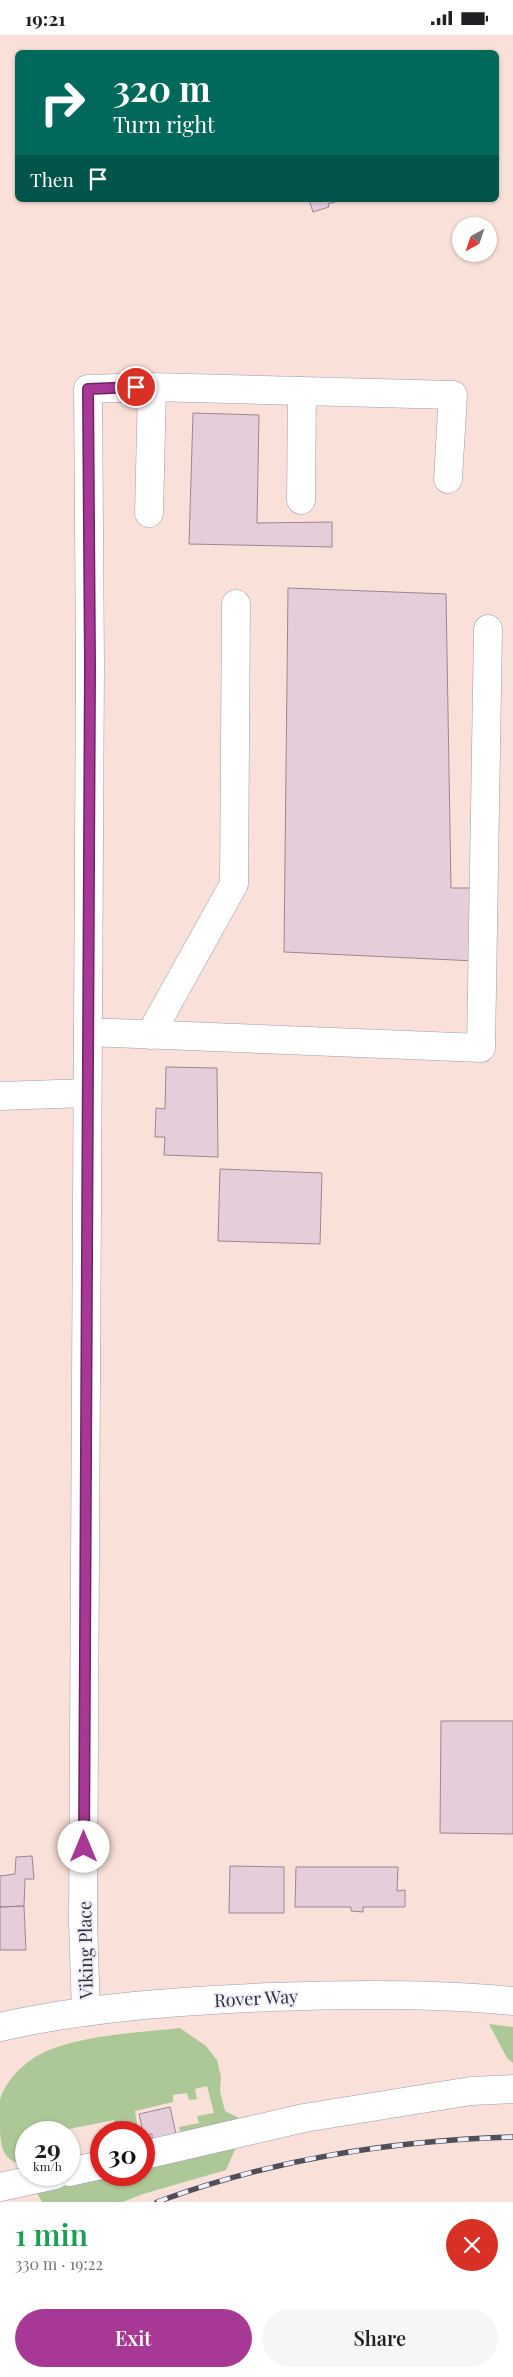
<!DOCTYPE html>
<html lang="en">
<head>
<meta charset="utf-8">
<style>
	:root { --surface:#fff; --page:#f6f6f6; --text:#202124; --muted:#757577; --accent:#a73895 }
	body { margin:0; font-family:"Playfair Display",serif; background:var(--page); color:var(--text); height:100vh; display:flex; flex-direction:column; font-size:19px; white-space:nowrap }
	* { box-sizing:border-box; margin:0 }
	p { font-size:16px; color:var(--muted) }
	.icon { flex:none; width:28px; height:28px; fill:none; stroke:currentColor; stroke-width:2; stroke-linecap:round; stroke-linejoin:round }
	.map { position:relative; height:2167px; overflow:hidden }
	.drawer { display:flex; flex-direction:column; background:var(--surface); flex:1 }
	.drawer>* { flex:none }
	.guide { position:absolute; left:15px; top:15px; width:484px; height:152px; border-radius:8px; box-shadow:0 1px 4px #0004; background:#00695c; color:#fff; overflow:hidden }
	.needle { width:32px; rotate:220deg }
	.tools { position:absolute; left:452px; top:182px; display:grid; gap:10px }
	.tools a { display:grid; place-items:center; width:45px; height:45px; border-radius:50%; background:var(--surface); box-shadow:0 1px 4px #0004; font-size:25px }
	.speed { position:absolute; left:15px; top:2086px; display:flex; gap:10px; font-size:25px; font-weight:700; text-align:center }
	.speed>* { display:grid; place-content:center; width:65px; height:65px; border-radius:50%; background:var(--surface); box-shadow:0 1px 4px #0004; line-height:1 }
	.speed small { font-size:12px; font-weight:400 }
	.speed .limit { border:8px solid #d22; background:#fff; color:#111 }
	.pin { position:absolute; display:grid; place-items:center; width:42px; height:42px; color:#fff; margin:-21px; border:2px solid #fff; border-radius:50%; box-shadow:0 1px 5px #0007 }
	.me { position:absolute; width:55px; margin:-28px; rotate:0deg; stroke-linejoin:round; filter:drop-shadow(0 0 4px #0008) }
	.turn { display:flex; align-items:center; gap:18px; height:105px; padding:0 15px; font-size:22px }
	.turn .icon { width:65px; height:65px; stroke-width:2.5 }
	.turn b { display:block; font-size:35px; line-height:42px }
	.then { display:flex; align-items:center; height:48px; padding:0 15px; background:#0003; gap:10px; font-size:19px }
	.round { display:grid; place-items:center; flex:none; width:52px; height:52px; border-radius:26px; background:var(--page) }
	.overview { display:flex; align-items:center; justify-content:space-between; height:85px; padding:0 15px }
	h1 { font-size:30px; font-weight:600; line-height:38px; color:#1e9e55 }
	.action { display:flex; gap:10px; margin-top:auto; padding:10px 15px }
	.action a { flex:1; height:58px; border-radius:30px; background:var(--accent); color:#fff; font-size:20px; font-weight:600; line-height:58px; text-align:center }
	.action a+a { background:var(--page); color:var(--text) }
	.status { display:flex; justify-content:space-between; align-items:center; height:35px; padding:0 25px; background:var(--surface); direction:ltr }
	.status svg { height:14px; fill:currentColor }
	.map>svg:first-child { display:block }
</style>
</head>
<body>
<div class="status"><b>19:21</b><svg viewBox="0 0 49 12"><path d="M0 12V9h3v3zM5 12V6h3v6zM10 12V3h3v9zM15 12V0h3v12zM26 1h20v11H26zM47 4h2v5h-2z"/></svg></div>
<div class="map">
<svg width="513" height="2167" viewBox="0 0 513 2167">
	<rect width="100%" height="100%" fill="#f0eefc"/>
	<path fill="#f9e0d8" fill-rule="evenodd" d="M0,0H513V2167H0ZM18,18H496V165H18ZM461,191H489V219H461ZM26,2098H69V2140H26ZM101,2098H144V2140H101Z"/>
	<path fill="#adc897" d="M489,1989L513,1992V2028L507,2023Z
		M180,1993L206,2011L217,2025L221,2042L220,2056L225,2076L239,2083L243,2090L181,2102L179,2092L199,2088L197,2081L214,2078L207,2051L195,2054L197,2064L189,2065L187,2058L173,2060V2067L135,2076L138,2095L117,2097L114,2085L69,2094L73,2119L69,2120V2098H26V2129C0,2129 0,2106 0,2085C0,2079 0,2071 0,2065C4,2048 21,2031 35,2022C72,2000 138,1998 180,1993Z
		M237,2110L226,2135L143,2159L123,2167H42L34,2153L101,2140H144V2132Z"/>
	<path fill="#e5cdd9" stroke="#9d8691" d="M309,165H341L328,169L329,172L313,177Z
		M193,378L259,380L257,488L332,487V512L189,509Z
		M288,553L446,559L451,853H472L475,926L284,917Z
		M166,1032L217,1033L218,1122L164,1120L165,1102H155L156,1073L165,1074Z
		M220,1134L322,1138L320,1209L218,1206Z
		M441,1686H513V1799L440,1798Z
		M32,1821L34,1844H25L24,1871L0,1872V1841L15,1839L16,1822Z
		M230,1831L284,1832V1878H229Z
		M296,1832H398L397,1856L405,1855V1872H363V1877L351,1876V1872H295Z
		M24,1871L26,1915H0V1872Z
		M170,2072L176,2099L152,2104V2099L144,2101L139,2079Z"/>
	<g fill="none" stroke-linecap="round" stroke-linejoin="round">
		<defs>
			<path id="minor" d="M301,465L302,356
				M149,478L152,352
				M88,997L481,1013L488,594
				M150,1000L234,849L236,569
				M0,1061L87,1058
				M86,1977L83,1886L90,630L88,354L152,352L453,360L448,444
				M0,1992C88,1972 180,1966 271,1962C351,1959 433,1958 513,1966
				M144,2120L304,2083L471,2056L513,2054
				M69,2137L101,2130
				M0,2152L55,2140"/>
		</defs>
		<use href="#minor" stroke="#9e9ab0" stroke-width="29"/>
		<use href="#minor" stroke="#fff" stroke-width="28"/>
		<defs>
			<path id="rail" d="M157,2167C273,2124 390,2106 513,2102"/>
		</defs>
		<use href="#rail" stroke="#504e58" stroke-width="5.5"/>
		<use href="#rail" stroke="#f0eefc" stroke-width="4" stroke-dasharray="11" stroke-linecap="butt"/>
	</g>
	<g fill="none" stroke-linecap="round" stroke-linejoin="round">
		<defs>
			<path id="route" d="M84,1812L90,630L88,354L136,352"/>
		</defs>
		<use href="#route" stroke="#6d2461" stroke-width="12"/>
		<use href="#route" stroke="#a73895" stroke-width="9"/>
	</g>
	<g text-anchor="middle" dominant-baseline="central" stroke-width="4" stroke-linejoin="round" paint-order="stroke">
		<g font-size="18" fill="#323039" stroke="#f0eefc">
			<text transform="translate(85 1915) rotate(-91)">Viking Place</text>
			<text transform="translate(256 1963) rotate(-3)">Rover Way</text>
		</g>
	</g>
</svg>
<div class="tools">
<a><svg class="needle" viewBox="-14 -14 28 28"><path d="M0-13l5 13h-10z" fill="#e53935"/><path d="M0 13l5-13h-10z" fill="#757577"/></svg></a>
</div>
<div class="speed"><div>29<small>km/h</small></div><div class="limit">30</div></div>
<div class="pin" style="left:136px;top:352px;background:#d93025"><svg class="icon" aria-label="arrive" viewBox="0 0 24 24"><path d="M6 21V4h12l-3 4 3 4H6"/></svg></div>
<svg class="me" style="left:84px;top:1812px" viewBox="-20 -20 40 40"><circle r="19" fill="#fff"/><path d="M0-13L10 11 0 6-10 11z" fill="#a73895"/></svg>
<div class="guide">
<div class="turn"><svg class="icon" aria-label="right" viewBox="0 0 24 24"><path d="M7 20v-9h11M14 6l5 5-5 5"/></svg><div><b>320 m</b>Turn right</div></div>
<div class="then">Then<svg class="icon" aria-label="arrive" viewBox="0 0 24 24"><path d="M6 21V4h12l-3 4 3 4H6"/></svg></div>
</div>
</div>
<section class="drawer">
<div class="overview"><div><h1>1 min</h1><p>330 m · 19:22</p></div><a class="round" style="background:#d93025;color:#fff"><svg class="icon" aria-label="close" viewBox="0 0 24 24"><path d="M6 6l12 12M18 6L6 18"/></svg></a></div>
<div class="action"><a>Exit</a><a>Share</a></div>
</section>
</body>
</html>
